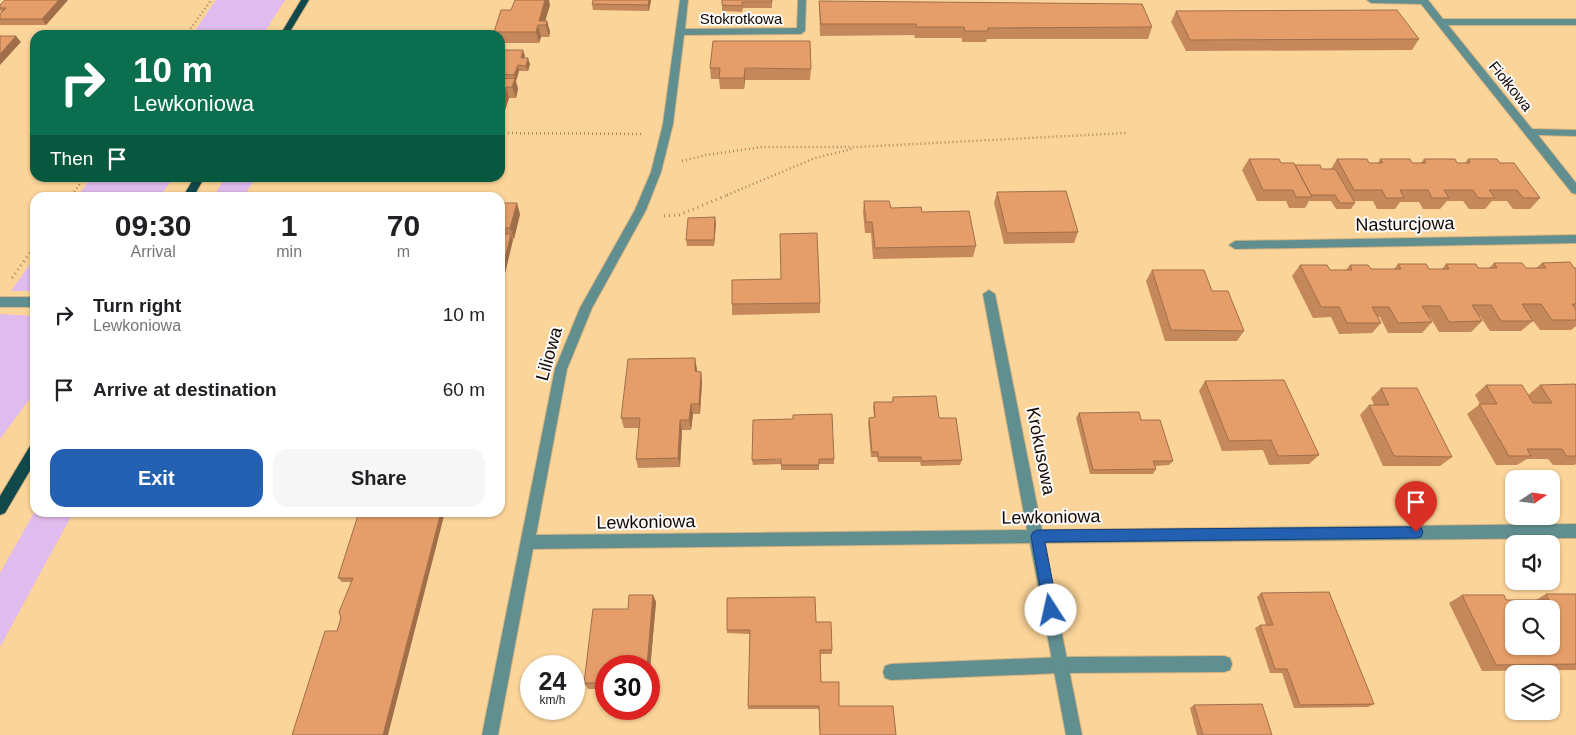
<!DOCTYPE html>
<html lang="en">
<head>
<meta charset="utf-8">
<style>
	:root { --surface:#fff; --page:#f6f6f6; --text:#202124; --muted:#757577; --accent:#2360b2 }
	body { margin:0; font-family:Helvetica,sans-serif; background:var(--page); color:var(--text); height:100vh; display:flex; flex-direction:column; font-size:19px; white-space:nowrap }
	* { box-sizing:border-box; margin:0 }
	p { font-size:16px; color:var(--muted) }
	.icon { flex:none; width:28px; height:28px; fill:none; stroke:currentColor; stroke-width:2; stroke-linecap:round; stroke-linejoin:round }
	.map { position:relative; flex:1; overflow:hidden }
	.details { position:absolute; left:30px; top:192px; width:475px; height:325px; display:flex; flex-direction:column; background:var(--surface); border-radius:15px; box-shadow:0 1px 4px #0004 }
	.details>* { flex:none }
	.hud { position:absolute; left:30px; top:30px; width:475px; height:152px; border-radius:15px; box-shadow:0 1px 4px #0004; background:#0b6e4f; color:#fff; overflow:hidden }
	.needle { width:32px; rotate:77deg }
	.buttons { position:absolute; left:1505px; top:470px; display:grid; gap:10px }
	.buttons a { display:grid; place-items:center; width:55px; height:55px; border-radius:10px; background:var(--surface); box-shadow:0 1px 4px #0004; font-size:25px }
	.speed { position:absolute; left:520px; top:655px; display:flex; gap:10px; font-size:25px; font-weight:700; text-align:center }
	.speed>* { display:grid; place-content:center; width:65px; height:65px; border-radius:50%; background:var(--surface); box-shadow:0 1px 4px #0004; line-height:1 }
	.speed small { font-size:12px; font-weight:400 }
	.speed .limit { border:8px solid #d22; background:#fff; color:#111 }
	.pin { position:absolute; display:grid; place-items:center; width:42px; height:42px; color:#fff; margin:-51px -21px; border-radius:50% 50% 50% 0; rotate:-45deg; box-shadow:0 0 5px #0007 }
	.pin .icon { rotate:45deg }
	.me { position:absolute; width:55px; margin:-28px; rotate:350deg; stroke-linejoin:round; filter:drop-shadow(0 0 4px #0008) }
	.turn { display:flex; align-items:center; gap:18px; height:105px; padding:0 20px; font-size:22px }
	.turn .icon { width:65px; height:65px; stroke-width:2.5 }
	.turn b { display:block; font-size:35px; line-height:42px }
	.then { display:flex; align-items:center; height:48px; padding:0 20px; background:#0003; gap:10px; font-size:19px }
	.eta { display:flex; justify-content:space-evenly; align-items:center; height:85px; text-align:center }
	.eta b { font-size:30px; font-weight:700; line-height:35px }
	.button { display:flex; gap:10px; margin-top:auto; padding:10px 20px }
	.button a { flex:1; height:58px; border-radius:15px; background:var(--accent); color:#fff; font-size:20px; font-weight:700; line-height:58px; text-align:center }
	.button a+a { background:var(--page); color:var(--text) }
	ul { padding:0; list-style:none }
	li { display:flex; align-items:center; gap:15px; height:75px; padding:0 20px }
	li div { flex:1 }
	li b { display:block; font-size:19px }
	li em { font-style:normal }
	.map>svg:first-child { display:block }
</style>
</head>
<body>
<div class="map">
<svg width="1576" height="735" viewBox="0 0 1576 735">
	<rect width="100%" height="100%" fill="#fbd499"/>
	<path fill="#e0bbed" d="M216,0H285L263,35H192Z
		M91,178H173L160,197H77Z
		M225,178H255L244,197H213Z
		M35,257V291H11Z
		M0,314L35,316V392L0,439Z
		M35,511L73,513L0,647V573Z"/>
	<g fill="none" stroke-linecap="round" stroke-linejoin="round">
		<defs>
			<path id="lane" d="M0,297H35V307H0Z
				M1224,656L1230,658L1232,664L1230,670L1224,672L1062,673L891,680L885,678L883,672L885,666L891,664L1062,657Z"/>
			<path id="street" d="M680,0H688L685,29L797,28L798,0H806L805,31L801,34L684,35L673,124L661,172L646,210L592,308L567,369L536,535L1027,530L983,294L989,290L995,294L1042,530L1576,524V538L1044,543L1082,735H1066L1030,543L533,549L498,735H482L555,369L580,308L635,210L651,172L663,124Z
				M1367,0H1428L1443,19H1576V25H1448L1532,129L1576,130V136L1538,135L1576,183V194L1572,193L1421,4L1371,3Z
				M1576,235V243L1235,249L1229,245L1235,241Z"/>
			<path id="primary" d="M301,0H309L288,35H280Z
				M194,178H204L193,198H182Z
				M35,444V462L5,513L0,515V496L30,446Z"/>
		</defs>
		<use href="#lane" stroke="#d6b381" stroke-width="2"/>
		<use href="#street" stroke="#d6b381" stroke-width="2"/>
		<use href="#primary" stroke="#d6b381" stroke-width="2"/>
		<path stroke="#a58860" stroke-width="2.5" stroke-dasharray="1 3" stroke-linecap="butt" d="M186,35L211,0
			M500,133L642,134
			M682,161L706,155L762,147H857L1126,133
			M72,195L84,178
			M727,195L815,158L852,149"/>
		<path stroke="#a58860" stroke-width="3" stroke-dasharray="1 4" stroke-linecap="butt" d="M70,198L73,194
			M664,216L679,215L730,194
			M12,278L35,246"/>
		<use href="#lane" fill="#618e8f" fill-rule="evenodd"/>
		<use href="#street" fill="#618e8f" fill-rule="evenodd"/>
		<use href="#primary" fill="#11494a" fill-rule="evenodd"/>
	</g>
	<path fill="#c5885a" d="M5,0H68L46,25H0V14L1,12L0,10V5Z
		M651,0L649,11L593,10L592,4Z
		M722,0H772V8H743L742,12L722,11Z
		M819,1L1152,27L1148,39H987L986,42H962V38H915L914,35L820,36Z
		M550,5L545,21H547L550,32L549,37H541L539,43H500V35H495L494,32L511,10Z
		M1176,11L1419,39L1412,50L1186,51L1171,22Z
		M500,50L525,56L524,58L530,64L528,71H519L516,81L518,89L516,98H509L502,119H500Z
		M710,68L811,69L810,80H745L744,89H720L719,79H711Z
		M1249,159L1281,163L1322,169H1331L1337,159L1369,163H1378L1380,159L1412,163H1421L1424,159L1457,163H1465L1468,159L1500,163L1540,198L1530,209H1513L1507,201H1492L1485,209H1469L1463,201H1447L1440,209H1423L1419,202H1400L1395,209H1377L1373,201H1354L1355,203L1351,209H1336L1331,201H1309L1305,208H1289L1286,201H1257L1242,170Z
		M997,192L1078,232L1074,243L1004,244L994,203Z
		M864,201L891,208L922,212L976,246L973,257L873,259L871,233H865L863,212Z
		M500,203L520,214L514,239H513L500,294Z
		M716,223L714,246H687L686,240Z
		M1494,263L1526,268H1536L1542,263L1576,268V326L1571,330H1540L1529,315L1533,321L1521,331H1490L1480,316H1479L1482,321L1471,332H1439L1430,317H1429L1432,322L1422,333H1388L1380,317H1378L1381,323L1372,333L1339,334L1331,317L1313,318L1292,276L1300,265L1330,270H1346L1350,265L1371,269H1394L1398,264L1429,269H1442L1446,264L1478,268H1489Z
		M1152,270L1212,291L1244,331L1237,341H1165L1146,281Z
		M820,303V313L732,315V304Z
		M697,369V372H701L702,382L700,414H693L691,430H682L680,467L638,468L636,459L639,428H624L621,418Z
		M1205,381L1319,455L1309,464L1269,465L1263,450L1222,451L1199,391Z
		M1486,385L1528,395L1540,385L1576,386V464L1574,465H1553L1548,459H1527L1517,465H1496L1467,414L1480,404L1475,395Z
		M1381,388L1452,457L1440,466H1383L1360,415L1369,405H1374L1371,398Z
		M893,397L939,418L962,460L960,465L921,466L920,462H878L877,457H871L868,423L869,418L874,417L873,407L874,402H892Z
		M1079,413L1141,420L1173,461L1169,465L1155,466L1156,469L1153,474H1090L1076,418Z
		M834,459V464H819V470H781V464L753,465L752,460Z
		M445,512L337,631L351,582H342L338,578Z
		M1261,593L1374,704L1368,707L1294,708L1282,673H1270L1255,628L1260,625H1266L1257,597Z
		M1546,594H1576V670L1482,671L1449,603L1462,595L1506,600H1536Z
		M653,595L656,602L649,681V666H606V689H588L584,683L628,609Z
		M816,622L832,650V654H821V682L839,706L896,735H820L819,709H748L750,634L727,633V630Z
		M1194,705L1272,735H1197L1190,708Z"/>
	<path fill="#a06f4a" d="M59,0H68L46,25L42,19Z
		M545,0H549L550,5L544,25L539,21Z
		M649,0H651L649,11L648,5Z
		M547,21L550,32L549,37L546,25Z
		M538,25L541,37L539,43L536,32Z
		M16,36L21,42L0,65V54Z
		M523,50L525,56L522,63L521,58Z
		M528,58L530,64L528,71L526,66Z
		M518,65L519,71L516,81L514,75Z
		M745,68V80L744,89V78Z
		M515,78L518,89L516,98L512,87Z
		M506,87L509,98L502,119L500,111V104Z
		M517,203L520,214L514,239L510,228Z
		M715,217L716,223L714,246V240Z
		M511,234L513,240L500,294V279Z
		M695,358L697,369L696,382L695,371Z
		M701,372L702,382L700,414L699,404Z
		M691,404L693,414L691,430L689,420Z
		M680,420L682,430L680,467L678,458Z
		M441,512H445L388,735H383Z
		M653,595L656,602L649,681V666H647Z"/>
	<path fill="#e59e69" stroke="#a06f4a" fill-rule="evenodd" d="M5,0H59L42,19H0V14L6,8H0V5Z
		M515,0H545L539,21H547L546,25H538L536,32H494L501,10H511Z
		M593,0H649L648,5L592,4Z
		M722,0H772V2H742V6L722,5Z
		M819,1L1142,4L1152,27L988,28V31H965L964,27H916V24H821Z
		M1397,10L1419,39L1190,40L1176,11Z
		M0,36H16L0,54Z
		M713,41H810L811,69L745,68L744,78H719L720,68H710Z
		M500,50H523L521,58H528L526,66L518,65L514,75L500,74Z
		M515,78L512,87H506L500,104V79Z
		M1249,159H1279L1281,163H1294L1312,197H1296L1293,190H1263Z
		M1337,159H1367L1369,163H1383L1380,159H1410L1412,163H1426L1424,159H1455L1457,163H1470L1468,159H1497L1500,163H1514L1540,198H1523L1517,190H1489L1495,198H1478L1473,190H1444L1449,198H1432L1428,190H1400L1404,198H1386L1382,190H1354Z
		M1295,165H1320L1322,169H1335L1355,203H1340L1335,195H1311Z
		M1066,191L1078,232L1007,233L997,192Z
		M864,201H889L891,208L921,207L922,212L969,211L976,246L875,248L872,222H866Z
		M500,203H517L510,228H500Z
		M715,217L714,240H686L688,218Z
		M817,233L820,303L732,304V280L781,279L780,234Z
		M500,234H511L500,279Z
		M1570,262L1574,268H1576V304H1572L1576,310V320H1552L1541,304H1522L1533,321H1501L1491,305H1472L1482,321L1449,322L1440,306H1422L1432,322L1398,323L1389,307H1372L1381,323H1347L1339,307H1321L1300,265H1327L1330,270H1352L1350,265H1368L1371,269H1401L1398,264H1426L1429,269H1449L1446,264H1476L1478,268H1497L1494,263H1522L1526,268H1546L1542,263Z
		M1152,270H1204L1212,291H1228L1244,331L1171,330Z
		M695,358V371L701,372L699,404H691L689,420H680L678,458L636,459L640,418H621L628,359Z
		M1284,380L1319,455L1278,456L1271,440L1229,441L1205,381Z
		M1575,384L1576,386V456H1566L1562,449H1527L1531,456H1509L1479,404H1497L1486,385H1522L1533,403H1552L1540,385Z
		M1381,388H1417L1452,457L1394,456L1369,405H1389Z
		M936,396L939,418H956L962,460L922,461L921,457H878V452H872L869,418L875,417L874,402H893V397Z
		M1139,412L1141,420H1160L1173,461H1153L1156,469L1093,470L1079,413Z
		M832,414L834,459H819V465H781V459L752,460L753,420L793,419V415Z
		M359,512H441L383,735H292L325,631H337L341,618L339,612L353,578H338Z
		M1329,592L1374,704L1300,705L1287,669H1275L1260,625H1273L1261,593Z
		M1546,594H1576V664L1496,665L1462,595H1504L1506,600H1549ZM1514,609H1551V646H1514Z
		M629,595H653L647,666H606V683H584L593,609H628Z
		M815,597L816,622H831L832,650H820L821,682H839V706H893L896,735H820L819,706H748L750,630H727V598Z
		M1262,704L1272,735H1203L1194,705Z"/>
	<path fill="#2360b2" stroke="#173e74" d="M1416,527L1421,528L1423,532L1421,537L1416,538L1045,542L1058,610L1056,615L1051,617L1046,615L1044,610L1031,536L1033,532L1037,530Z"/>
	<g text-anchor="middle" dominant-baseline="central" stroke-width="4" stroke-linejoin="round" paint-order="stroke">
		<g font-size="15" fill="#150800" stroke="#fbfbfb">
			<text x="741" y="18">Stokrotkowa</text>
			<text transform="translate(1511 86) rotate(51)">Fiołkowa</text>
		</g>
		<g font-size="18" fill="#150800" stroke="#fbfbfb">
			<text transform="translate(1405 224) rotate(-1)">Nasturcjowa</text>
			<text transform="translate(549 354) rotate(-74)">Liliowa</text>
			<text transform="translate(1041 451) rotate(79)">Krokusowa</text>
			<text transform="translate(1051 517) rotate(-1)">Lewkoniowa</text>
			<text transform="translate(646 522) rotate(-1)">Lewkoniowa</text>
		</g>
	</g>
</svg>
<div class="buttons">
<a><svg class="needle" viewBox="-14 -14 28 28"><path d="M0-13l5 13h-10z" fill="#e53935"/><path d="M0 13l5-13h-10z" fill="#757577"/></svg></a>
<a><svg class="icon" aria-label="sound" viewBox="0 0 24 24"><path d="M4 9h4l5-4v14l-5-4H4zM17 9q2 3 0 6"/></svg></a>
<a><svg class="icon" aria-label="search" viewBox="0 0 24 24"><circle cx="10" cy="10" r="6"/><path d="M15 15l6 6"/></svg></a>
<a><svg class="icon" aria-label="layers" viewBox="0 0 24 24"><path d="M12 4l9 5-9 5-9-5zM3 14l9 5 9-5"/></svg></a>
</div>
<div class="speed"><div>24<small>km/h</small></div><div class="limit">30</div></div>
<div class="pin" style="left:1416px;top:532px;background:#d93025"><svg class="icon" aria-label="arrive" viewBox="0 0 24 24"><path d="M6 21V4h12l-3 4 3 4H6"/></svg></div>
<svg class="me" style="left:1051px;top:610px" viewBox="-20 -20 40 40"><circle r="19" fill="#fff"/><path d="M0-13L10 11 0 6-10 11z" fill="#2360b2"/></svg>
<div class="hud">
<div class="turn"><svg class="icon" aria-label="right" viewBox="0 0 24 24"><path d="M7 20v-9h11M14 6l5 5-5 5"/></svg><div><b>10 m</b>Lewkoniowa</div></div>
<div class="then">Then<svg class="icon" aria-label="arrive" viewBox="0 0 24 24"><path d="M6 21V4h12l-3 4 3 4H6"/></svg></div>
</div>
<section class="details">
<div class="eta">
<div><b>09:30</b><p>Arrival</p></div>
<div><b>1</b><p>min</p></div>
<div><b>70</b><p>m</p></div>
</div>
<ul>
<li><svg class="icon" aria-label="right" viewBox="0 0 24 24"><path d="M7 20v-9h11M14 6l5 5-5 5"/></svg><div><b>Turn right</b><p>Lewkoniowa</p></div><em>10 m</em></li>
<li><svg class="icon" aria-label="arrive" viewBox="0 0 24 24"><path d="M6 21V4h12l-3 4 3 4H6"/></svg><div><b>Arrive at destination</b></div><em>60 m</em></li>
</ul>
<div class="button"><a>Exit</a><a>Share</a></div>
</section>
</div>
</body>
</html>
